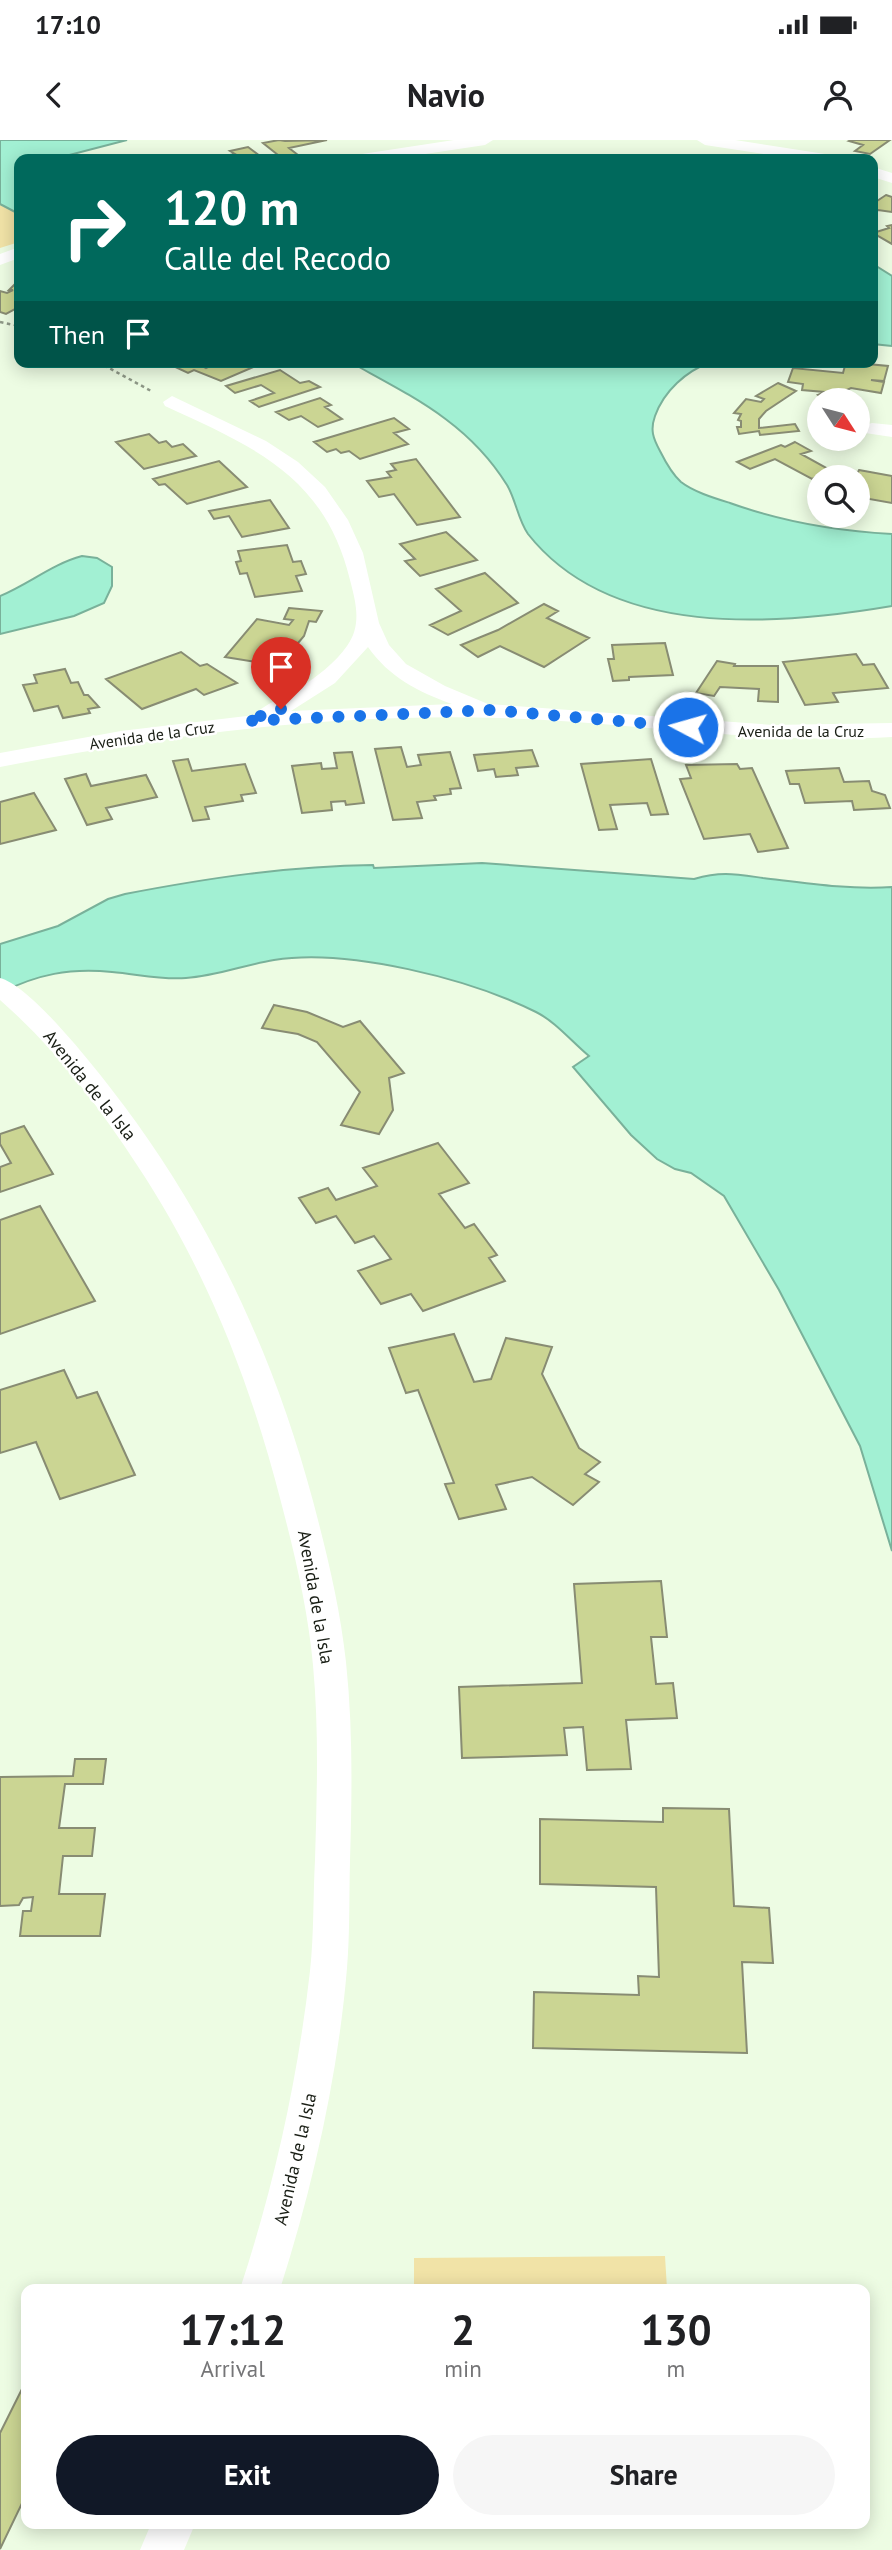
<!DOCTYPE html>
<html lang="en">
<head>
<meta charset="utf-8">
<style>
	:root { --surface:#fff; --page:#f6f6f6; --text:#202124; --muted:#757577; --accent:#111827 }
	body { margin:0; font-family:"PT Sans",sans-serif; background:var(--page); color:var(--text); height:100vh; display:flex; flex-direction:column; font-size:26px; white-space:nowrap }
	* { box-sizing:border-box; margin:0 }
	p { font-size:23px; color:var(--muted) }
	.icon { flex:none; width:38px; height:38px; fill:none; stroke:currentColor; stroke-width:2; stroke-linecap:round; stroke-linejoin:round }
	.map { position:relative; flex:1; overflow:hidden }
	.sheet { position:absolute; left:21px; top:2144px; width:849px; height:245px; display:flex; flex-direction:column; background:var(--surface); border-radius:14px; box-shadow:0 4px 18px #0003 }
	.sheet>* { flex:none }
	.top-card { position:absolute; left:14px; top:14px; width:864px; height:214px; border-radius:14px; box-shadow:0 4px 18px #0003; background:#00695c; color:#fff; overflow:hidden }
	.needle { width:46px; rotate:126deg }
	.fabs { position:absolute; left:807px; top:248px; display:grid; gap:14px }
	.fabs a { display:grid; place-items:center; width:63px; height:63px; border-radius:50%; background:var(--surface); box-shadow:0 4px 18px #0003; font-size:35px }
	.pin { position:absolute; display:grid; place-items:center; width:60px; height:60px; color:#fff; margin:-72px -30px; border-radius:50% 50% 50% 0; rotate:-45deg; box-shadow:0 0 7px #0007 }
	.pin .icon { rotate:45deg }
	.me { position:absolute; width:77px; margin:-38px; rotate:276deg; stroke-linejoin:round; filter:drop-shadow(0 0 5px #0008) }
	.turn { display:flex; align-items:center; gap:24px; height:147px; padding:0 35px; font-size:32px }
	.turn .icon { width:91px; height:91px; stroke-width:2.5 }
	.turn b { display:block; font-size:49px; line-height:60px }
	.then { display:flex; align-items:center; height:66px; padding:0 35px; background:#0003; gap:14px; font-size:26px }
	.eta { display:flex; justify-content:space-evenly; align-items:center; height:119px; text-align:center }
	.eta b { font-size:42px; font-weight:700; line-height:49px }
	.action { display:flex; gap:14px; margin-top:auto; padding:14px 35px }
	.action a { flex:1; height:80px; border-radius:42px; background:var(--accent); color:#fff; font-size:28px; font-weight:700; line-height:80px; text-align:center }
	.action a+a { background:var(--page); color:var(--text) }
	.status { display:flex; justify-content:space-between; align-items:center; height:49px; padding:0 35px; background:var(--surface); direction:ltr }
	.status svg { height:19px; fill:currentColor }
	header { display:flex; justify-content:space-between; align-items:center; height:91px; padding:0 35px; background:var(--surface); font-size:32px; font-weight:700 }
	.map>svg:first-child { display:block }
</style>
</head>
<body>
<div class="status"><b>17:10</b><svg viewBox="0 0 49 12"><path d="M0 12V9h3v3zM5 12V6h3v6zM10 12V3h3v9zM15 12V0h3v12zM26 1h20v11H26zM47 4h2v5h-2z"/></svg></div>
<header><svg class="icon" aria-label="back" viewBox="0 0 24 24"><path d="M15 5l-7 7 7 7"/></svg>Navio<svg class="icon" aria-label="person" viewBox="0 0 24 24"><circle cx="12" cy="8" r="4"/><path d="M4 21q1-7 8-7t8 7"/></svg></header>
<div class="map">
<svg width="892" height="2410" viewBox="0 0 892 2410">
	<rect width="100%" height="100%" fill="#edfce3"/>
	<path fill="#f1e3a7" d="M0,64L19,74V102L0,108Z
		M665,2116L667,2149H414V2118Z"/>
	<path fill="#a2f0d3" stroke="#79b19a" stroke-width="2" d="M0,0H127L54,19H19V74L0,64Z
		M873,124L892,136V206L873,204Z
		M350,222H711C686,231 664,251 655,276C650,290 653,298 660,311C665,321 672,334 681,342C694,352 714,358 730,363C783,382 835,391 892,394V466C775,486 611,499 528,394C518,380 516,360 507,345C468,282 411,256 350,222Z
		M82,416L97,418L112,427V446L104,463L74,476L0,494V456C29,444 52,424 82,416Z
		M482,723L694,739C721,731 735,734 763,738C805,743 850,750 892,747V1411L860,1306L779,1150L724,1056L691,1033L675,1029L657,1019L631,995L573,927L589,916C572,902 556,882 536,872C470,839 348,808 274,820C244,825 216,836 186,838C160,840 137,834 112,832C69,828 38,834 0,853V804L58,786L108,759L125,754C208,738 289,726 373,725L374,728Z"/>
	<path fill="#cbd593" stroke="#888c73" stroke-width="2" d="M279,0L285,1L327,0L289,8L298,15L283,19L263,3Z
		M851,0H890L870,14L855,11L863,5L849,1Z
		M248,7L264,19H210L235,14L230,11Z
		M634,16H681L703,19H634Z
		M886,55L892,57V72L878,70L873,73V60L877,61Z
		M892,85V104L873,93L889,88L887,86Z
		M15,144H19V167L6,174L0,172V151L7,153L13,150H9Z
		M178,222H195L206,228L212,225L206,222H265L221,241L194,230L188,233L171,225Z
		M846,222L888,226L884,241L871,240L884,242L881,253L851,248L840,253L846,256L828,261L818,255L825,252L802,250L803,244L788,242L793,228L843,233Z
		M280,230L300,243L309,241L320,247L259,267L250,261L274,253L261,245L235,253L226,246Z
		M778,243L796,251L766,271L759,279V288L795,284L799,291L760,295L759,291L739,294L737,287H741V281L738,280L741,274L734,273L746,259L761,262L764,259L756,256Z
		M320,258L331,265L325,267L342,279L318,287L301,276L289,280L276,272Z
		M394,278L409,289L394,293L408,304L360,319L349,311L341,313L336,309L327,312L314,302Z
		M149,294L159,303L166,301L172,307L183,304L196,316L144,329L116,302Z
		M795,302L811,311L801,314L832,331L812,339L775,319L750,329L737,322L781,305L785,307Z
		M416,319L460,377L417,385L394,354L379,357L367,341L391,337L387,332L396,330L391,324Z
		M219,321L247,347L187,364L165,344L159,345L153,339Z
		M859,330L892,336V363L858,357V338H855Z
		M270,360L289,388L242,397L229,376L214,379L209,371Z
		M446,392L477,420L420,436L405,421L415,419L400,404Z
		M287,405L293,422L301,421L306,434L296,436L302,451L255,457L247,433L240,434L236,422L241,421L238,411Z
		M485,433L518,463L448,495L430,485L461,471L436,449Z
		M544,464L558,471L547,478L589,498L544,527L500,506L478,517L461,505L498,490Z
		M289,468L322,471L316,482L309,481L304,496L293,509L274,525L225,517L257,479L289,485L293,480L284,479Z
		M665,503L673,535L629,537V540L613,541L608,519H614L612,505Z
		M181,512L200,526L207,524L237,543L204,555L196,549L142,569L106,539Z
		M856,514L863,525L874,524L888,548L833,553L838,562L805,565L783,522Z
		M717,521L735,524L734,526H778V562L758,561L759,549L720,547L714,556L696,553Z
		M65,529L71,543L78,542L84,555H88L99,567L88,569L90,573L63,578L58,566L34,571L23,545L37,543L34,535Z
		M401,607L407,627L421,625L418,615L450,612L461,648L450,649L451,654L434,656L436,660L417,662L422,678L393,680L375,609Z
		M532,610L538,626L516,628L518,635L496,637L494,629L478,631L474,615Z
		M352,612L364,663L346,665L345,661L331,662L332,670L302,673L292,626L321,623L322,629L337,628L334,613Z
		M188,619L192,631L245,624L256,653L241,655L243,661L205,667L209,679L193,681L173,621Z
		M651,619L668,674L651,675L647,663L610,665L617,689L599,690L581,624Z
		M737,624L740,629L752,628L788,708L758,712L750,694L704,699L680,639L691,638L686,625Z
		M839,628L844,642L869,641L872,651L885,655L890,668L854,670L852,661L805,663L799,644H790L786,631Z
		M86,634L91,646L146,635L157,657L106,668L112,679L87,685L65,639Z
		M34,653L56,690L0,704V662Z
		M274,865L307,872L343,887L360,881L404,933L389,938L393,970L379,994L341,985L360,952L317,902L298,894L262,888Z
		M24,986L53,1034L0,1052V1027L11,1023L0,1004V994Z
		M438,1003L469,1043L439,1054L465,1088L474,1084L497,1115L489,1118L505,1141L423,1171L411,1154L381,1164L358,1131L391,1119L374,1096L355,1103L336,1076L316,1083L299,1058L328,1048L336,1060L377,1046L363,1028Z
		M40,1066L95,1161L0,1194V1080Z
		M454,1194L474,1242L491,1239L506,1198L552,1207L542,1234L579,1308L600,1322L585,1334L599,1342L573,1365L532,1337L496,1345L506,1369L459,1379L445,1344L454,1343L418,1250L406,1253L389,1208Z
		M64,1230L77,1258L97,1252L135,1335L60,1359L36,1302L0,1313V1250Z
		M661,1441L667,1497H651L656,1544L673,1543L677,1578L626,1580L631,1629L587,1630L583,1587L564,1588L567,1615L462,1618L459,1547L582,1543L574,1444Z
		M75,1619H106L103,1644H65L59,1688H95L92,1716H63L59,1754H105L100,1796H20L23,1771H31L33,1757L23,1758L19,1765L0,1766V1637L73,1636Z
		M663,1668L729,1669L734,1766L769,1768L773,1823L742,1822L747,1913L533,1908L534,1852L639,1855L638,1836L659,1837L656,1747L540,1744V1679L663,1682Z
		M26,2241V2355L0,2409V2293Z"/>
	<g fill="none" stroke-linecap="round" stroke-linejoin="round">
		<path stroke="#8e9887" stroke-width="2.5" stroke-dasharray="3.5 3.5" stroke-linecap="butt" d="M0,182L19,186
			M98,222L153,252"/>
		<path fill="#fff" fill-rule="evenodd" d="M454,0H493L485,5L392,19H354L362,14Z
			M697,0H735L825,14L833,19H796L705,5Z
			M873,27L892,33V43L873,37Z
			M19,107V118L0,125V114Z
			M172,256L266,301L298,322L325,347L348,380L363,413L379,483L389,505L406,524L445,546L488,564L773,585L892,583V597C758,605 633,582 500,578C333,573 164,595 0,627V613L121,591L255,575C260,566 289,555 299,548C317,537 335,523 347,506C362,485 356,463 350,440C325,336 254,307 165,266L163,262ZM368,507C389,537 418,552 452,564L291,571L335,543Z
			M872,283L892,285V297L865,293L862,289L865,285Z
			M0,838C35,847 113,950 136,982C219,1098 276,1223 313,1361C327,1414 340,1467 346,1522C353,1588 352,1655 350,1721C349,1757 350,1793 347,1828C338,1936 313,2046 280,2149H240C274,2046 298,1938 310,1831C314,1794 313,1756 315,1720C317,1655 319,1590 313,1525C308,1470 295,1415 281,1362C250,1241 206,1129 137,1025C98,965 54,907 0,860Z
			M151,2384H195L184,2410H140Z"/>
	</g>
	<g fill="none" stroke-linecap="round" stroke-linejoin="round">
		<path stroke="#1a73e8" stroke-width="12" stroke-dasharray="0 21.6" d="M281,569L246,581L491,570L688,587"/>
	</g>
	<g text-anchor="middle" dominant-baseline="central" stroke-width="5" stroke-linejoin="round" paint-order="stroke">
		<g font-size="16" fill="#191e15" stroke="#fff">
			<text x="801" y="591">Avenida de la Cruz</text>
			<text transform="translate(152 595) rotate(-8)">Avenida de la Cruz</text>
		</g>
		<g font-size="18" fill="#191e15" stroke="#fff">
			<text transform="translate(90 945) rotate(51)">Avenida de la Isla</text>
			<text transform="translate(316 1457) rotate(80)">Avenida de la Isla</text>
			<text transform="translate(295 2019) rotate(-77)">Avenida de la Isla</text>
		</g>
	</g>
</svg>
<div class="fabs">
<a><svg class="needle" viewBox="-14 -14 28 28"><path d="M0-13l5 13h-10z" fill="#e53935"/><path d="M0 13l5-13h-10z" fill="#757577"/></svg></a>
<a><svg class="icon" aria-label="search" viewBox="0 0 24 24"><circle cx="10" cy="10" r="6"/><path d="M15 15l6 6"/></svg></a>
</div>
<div class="pin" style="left:281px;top:569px;background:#d93025"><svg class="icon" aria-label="arrive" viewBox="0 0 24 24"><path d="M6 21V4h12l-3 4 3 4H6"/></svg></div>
<svg class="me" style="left:688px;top:587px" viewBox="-20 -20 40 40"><circle r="17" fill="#1a73e8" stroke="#fff" stroke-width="3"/><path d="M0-11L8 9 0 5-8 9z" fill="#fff"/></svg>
<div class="top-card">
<div class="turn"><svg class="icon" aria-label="right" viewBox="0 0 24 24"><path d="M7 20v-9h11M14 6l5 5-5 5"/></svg><div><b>120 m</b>Calle del Recodo</div></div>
<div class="then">Then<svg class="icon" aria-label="arrive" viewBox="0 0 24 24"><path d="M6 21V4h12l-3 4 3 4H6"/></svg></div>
</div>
<section class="sheet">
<div class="eta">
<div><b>17:12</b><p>Arrival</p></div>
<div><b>2</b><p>min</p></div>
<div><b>130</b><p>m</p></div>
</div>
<div class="action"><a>Exit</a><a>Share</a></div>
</section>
</div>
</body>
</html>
